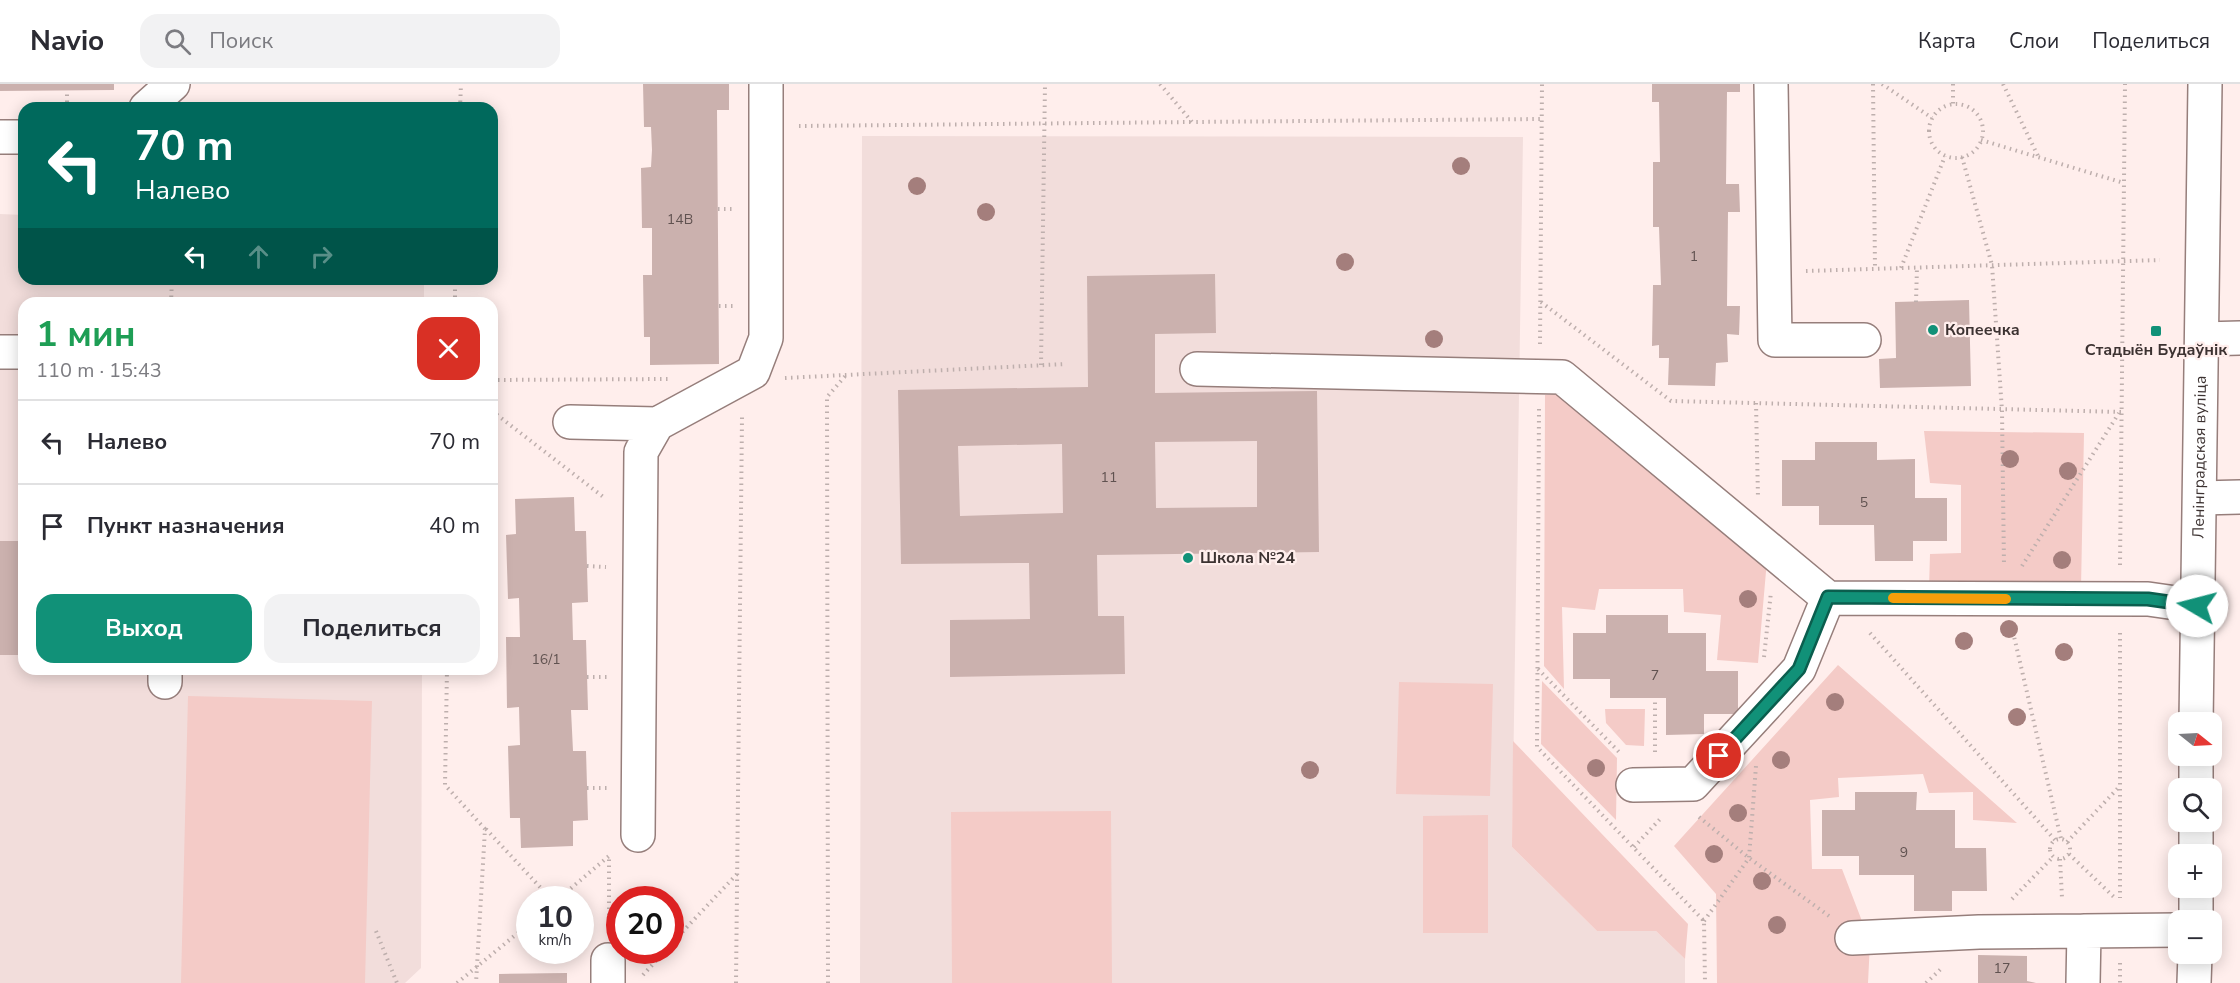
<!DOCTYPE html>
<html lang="ru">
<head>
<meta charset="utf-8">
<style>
	:root { --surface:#fff; --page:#f2f2f3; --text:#2b2b33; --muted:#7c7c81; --line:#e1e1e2; --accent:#119178 }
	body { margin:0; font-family:"Nunito Sans",sans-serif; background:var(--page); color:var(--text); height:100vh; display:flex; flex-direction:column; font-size:22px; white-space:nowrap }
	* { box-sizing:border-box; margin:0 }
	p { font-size:20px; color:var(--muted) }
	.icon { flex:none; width:33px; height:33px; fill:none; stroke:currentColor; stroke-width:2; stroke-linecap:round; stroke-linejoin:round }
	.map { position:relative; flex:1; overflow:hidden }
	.drawer { position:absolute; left:18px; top:213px; width:480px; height:378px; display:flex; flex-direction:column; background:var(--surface); border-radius:18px; box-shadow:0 3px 15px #0003 }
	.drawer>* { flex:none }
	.top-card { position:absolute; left:18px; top:18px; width:480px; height:183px; border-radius:18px; box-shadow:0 3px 15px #0003; background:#00695c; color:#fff; overflow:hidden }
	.needle { width:39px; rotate:108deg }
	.fabs { position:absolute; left:2168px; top:628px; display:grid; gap:12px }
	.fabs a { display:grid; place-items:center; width:54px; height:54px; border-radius:12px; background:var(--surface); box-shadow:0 3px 15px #0003; font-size:30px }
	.speed { position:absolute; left:516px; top:802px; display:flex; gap:12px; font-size:30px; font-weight:700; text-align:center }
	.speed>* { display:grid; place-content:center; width:78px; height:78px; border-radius:50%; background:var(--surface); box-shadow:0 3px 15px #0003; line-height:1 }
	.speed small { font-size:15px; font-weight:400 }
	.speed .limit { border:9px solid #d22; background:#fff; color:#111 }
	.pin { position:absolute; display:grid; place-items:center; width:51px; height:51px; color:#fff; margin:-26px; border:3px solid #fff; border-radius:50%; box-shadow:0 2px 6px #0007 }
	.me { position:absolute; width:66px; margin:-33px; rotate:278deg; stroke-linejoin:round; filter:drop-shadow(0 0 4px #0008) }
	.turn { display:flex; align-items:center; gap:21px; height:126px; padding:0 18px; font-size:27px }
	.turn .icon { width:78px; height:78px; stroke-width:2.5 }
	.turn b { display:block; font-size:42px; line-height:51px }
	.lanes { display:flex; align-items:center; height:57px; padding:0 18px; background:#0003; justify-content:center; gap:30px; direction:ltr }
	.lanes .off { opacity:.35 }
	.round { display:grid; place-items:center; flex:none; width:63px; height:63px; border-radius:18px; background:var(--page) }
	.head { display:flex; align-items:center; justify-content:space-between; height:102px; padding:0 18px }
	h1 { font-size:36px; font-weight:700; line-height:45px; color:#1e9e55 }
	.action { display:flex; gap:12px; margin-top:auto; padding:12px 18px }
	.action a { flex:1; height:69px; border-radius:18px; background:var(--accent); color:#fff; font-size:24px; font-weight:700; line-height:69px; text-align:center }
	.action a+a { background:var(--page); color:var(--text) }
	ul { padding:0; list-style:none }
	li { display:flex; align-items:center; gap:18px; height:84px; padding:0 18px; border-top:2px solid var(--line) }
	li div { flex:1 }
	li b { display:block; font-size:22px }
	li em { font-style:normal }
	header { display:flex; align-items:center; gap:36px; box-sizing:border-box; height:84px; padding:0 30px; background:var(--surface); border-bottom:2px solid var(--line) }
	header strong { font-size:28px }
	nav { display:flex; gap:33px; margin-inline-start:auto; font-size:21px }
	.search { width:420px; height:54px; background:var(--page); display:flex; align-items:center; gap:15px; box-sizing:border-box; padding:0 21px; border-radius:18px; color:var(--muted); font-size:22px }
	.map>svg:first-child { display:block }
</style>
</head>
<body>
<header>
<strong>Navio</strong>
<div class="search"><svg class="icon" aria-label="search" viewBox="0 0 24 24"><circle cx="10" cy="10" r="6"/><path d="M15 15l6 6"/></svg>Поиск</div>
<nav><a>Карта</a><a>Слои</a><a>Поделиться</a></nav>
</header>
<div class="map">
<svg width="2240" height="899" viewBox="0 0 2240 899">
	<rect width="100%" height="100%" fill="#ffeeec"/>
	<path fill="#f2dddb" d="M862,52L1523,53L1512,763L1597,847H1656L1685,875V899H860Z
		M0,130L24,131V195H424V219H24V585H422L421,884L405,899H0Z"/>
	<path fill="#f4cbc7" d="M1565,310L1767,476L1758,579L1717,576L1721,531L1684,528L1683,505H1599L1595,526L1562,523L1564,605L1544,582L1545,311Z
		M1924,347L2084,349L2081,504H1929L1930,470L1961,469V401L1930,399Z
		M1838,581L2017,739L1973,736V708L1929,709L1923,690L1838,694L1839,713L1810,716L1812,785H1842L1870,858L1868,899H1717L1716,810L1674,762Z
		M1542,597L1617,674L1616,736L1541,660Z
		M1399,598L1493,600L1490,712L1396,710Z
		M188,612L372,617L365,899H181Z
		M1605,625H1645L1644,662L1626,661L1606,639Z
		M1513,657L1688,840L1685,875L1656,847H1597L1512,763Z
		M1111,727L1112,899H952L951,728Z
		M1488,731V849H1423V732Z"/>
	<path fill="#cbb1ae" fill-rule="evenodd" d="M0,0H114V6L0,7Z
		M643,0H729V26H717L719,280L650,281V253H644L643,191H652V144H642L641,84L651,83L652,66L651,43H644Z
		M1652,0H1740V8H1727L1726,100H1739L1740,128H1728L1727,222H1740L1739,251L1727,250L1728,278L1716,279L1715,302L1668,301L1669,274H1659V261L1652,262L1653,201H1661L1659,143H1653V78H1660L1659,18H1652Z
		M1215,190L1216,249L1155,250V309L1317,307L1319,468L1097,471L1098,532H1124L1125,590L950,593V536L1030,535L1029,479L901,480L898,306L1088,303L1087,192ZM1257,357V423L1156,424L1155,358ZM1062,360L1063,429L960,432L958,362Z
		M1969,216L1971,302L1880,304L1879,275L1896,274L1895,218Z
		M1815,358H1877V376L1915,375V414H1947V457H1913V477H1875L1874,441H1819V422H1782V376H1815Z
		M574,413L575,447H586L588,518L572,519L573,556H586L588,626H571L573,667H586L588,736L573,737V762L521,764L520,734H510L508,662L520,661L519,623L507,624L506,553H520L519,514L508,515L506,451L516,450L515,415Z
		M0,457H24V571H0Z
		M1606,531H1668V549H1706V587H1738V630H1704V650L1666,651V614H1610V595H1573V549H1606Z
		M1855,708H1917L1916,726H1955V764H1986L1987,807H1952V827H1914V791H1859V772H1822V726H1855Z
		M1978,871L2027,872V897L2036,899H1978Z
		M567,889V899H499V890Z"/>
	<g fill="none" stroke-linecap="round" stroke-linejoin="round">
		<defs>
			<path id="minor" d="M1771,0L1775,256H1864
				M146,24L173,0
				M0,53H24
				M2203,255L2240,254
				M0,268H24
				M1197,285L1562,293L1828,514L2148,515L2197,522
				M570,338L657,340
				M2200,414L2240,413
				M165,598V585
				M1633,701L1693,700L1799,585L1828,514
				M638,751L641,368L657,340L753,288L766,254V0
				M1852,854L1979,848L2084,847
				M608,876V899
				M2083,899L2084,847L2178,846"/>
			<g id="major">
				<path id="s1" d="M2196,639L2205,0"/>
				<path d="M2196,705V672"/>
				<path d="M2196,771V738"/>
				<path d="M2196,837V804"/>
				<path d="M2194,899L2195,870"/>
			</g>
		</defs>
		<use href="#minor" stroke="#967e7b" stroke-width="36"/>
		<use href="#major" stroke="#967e7b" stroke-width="36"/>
		<path stroke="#beafad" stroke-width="4" stroke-dasharray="1.5 4.5" stroke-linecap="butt" d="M1160,0L1192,38L1541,35
			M1873,0L1875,185
			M1882,0L1932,34
			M1953,0V20
			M2003,0L2038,72
			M1929 47a27 27 0 1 1 54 0a27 27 0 1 1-54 0Z
			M67,24V6
			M460,24L461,0
			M799,42L1192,38
			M1981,56L2124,99
			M1962,73L1992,181L2002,327L2004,482
			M718,125H732
			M1901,184L1945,72
			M1806,187L2160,176
			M1541,218L1671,317L2122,328
			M1916,218L1917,183
			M171,219L172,195
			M455,219V195
			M719,222H733
			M1540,260L1542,0
			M1041,281L1045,0
			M785,294L1066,280
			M492,296L669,295
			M1756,319L1758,414
			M1539,325L1537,663L1704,837L1705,899
			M492,327L606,415
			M2120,481L2125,0
			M587,482L606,483
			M2022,482L2119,329
			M2013,548L2061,755
			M1870,549L2055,756
			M2120,549V814
			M1764,573L1771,508
			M447,585L445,701L485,745L476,899
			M1538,585L1621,670
			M587,593H607
			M1655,668V614
			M587,704H607
			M1699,733L1749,774L1829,832
			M486,745L552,816
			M2050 765a10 10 0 1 1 20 0a10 10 0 1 1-20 0Z
			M2067,758L2120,702
			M1634,763L1662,733
			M2069,770L2115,814
			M2060,775L2062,814
			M2012,815L2053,773
			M557,816L609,772
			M1704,837L1749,774L1756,682
			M609,843V772
			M376,847L397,899
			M670,861L737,790
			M2120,879V899
			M643,891L665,867
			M457,899L530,839
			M736,899L742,333
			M828,899L827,313L847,290
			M1926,899L1943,883"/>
		<use href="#minor" stroke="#fff" stroke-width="33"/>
		<use href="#major" stroke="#fff" stroke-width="33"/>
	</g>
	<g fill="#a47e7c">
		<circle cx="1461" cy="82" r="9"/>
		<circle cx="917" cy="102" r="9"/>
		<circle cx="986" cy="128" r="9"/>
		<circle cx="1345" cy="178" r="9"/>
		<circle cx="1434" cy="255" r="9"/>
		<circle cx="2010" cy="375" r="9"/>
		<circle cx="2068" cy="387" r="9"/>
		<circle cx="2062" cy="476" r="9"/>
		<circle cx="1748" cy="515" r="9"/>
		<circle cx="2009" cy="545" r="9"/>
		<circle cx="1964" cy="557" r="9"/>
		<circle cx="2064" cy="568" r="9"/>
		<circle cx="1835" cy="618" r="9"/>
		<circle cx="2017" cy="633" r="9"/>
		<circle cx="1781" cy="676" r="9"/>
		<circle cx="1596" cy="684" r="9"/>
		<circle cx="1310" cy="686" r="9"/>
		<circle cx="1738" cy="729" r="9"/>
		<circle cx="1714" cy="770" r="9"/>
		<circle cx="1762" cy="797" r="9"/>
		<circle cx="1777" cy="841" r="9"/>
	</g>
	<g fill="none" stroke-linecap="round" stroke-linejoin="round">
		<defs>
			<path id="route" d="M1719,672L1799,585L1828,513L2148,515L2197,522"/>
		</defs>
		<use href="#route" stroke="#0b5e4e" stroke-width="15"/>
		<use href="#route" stroke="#119178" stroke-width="10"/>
		<path stroke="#f59e0b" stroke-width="10" d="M1893,514L2006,515"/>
	</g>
	<g fill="#119178" stroke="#ffeeec" stroke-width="2">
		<circle cx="1933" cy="246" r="6"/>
		<rect x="2150" y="241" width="12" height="12" rx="3"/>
		<circle cx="1188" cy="474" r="6"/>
	</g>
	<g text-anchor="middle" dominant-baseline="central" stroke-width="4.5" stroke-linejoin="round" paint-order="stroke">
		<g font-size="14" fill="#605250">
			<text x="680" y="135">14В</text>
			<text x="1694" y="172">1</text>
			<text x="1109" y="393">11</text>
			<text x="1864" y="418">5</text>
			<text x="546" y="575">16/1</text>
			<text x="1655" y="591">7</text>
			<text x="1904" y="768">9</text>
			<text x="2002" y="884">17</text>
		</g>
		<g font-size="16" font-weight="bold" fill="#3c3231" stroke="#ffeeec" text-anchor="start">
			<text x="1945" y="246">Копеечка</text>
			<text x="2156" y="266" text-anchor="middle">Стадыён Будаўнік</text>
			<text x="1200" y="474">Школа №24</text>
		</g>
		<g font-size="16" fill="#3c3231" stroke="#ffeeec">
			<text stroke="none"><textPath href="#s1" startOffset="266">Ленінградская вуліца</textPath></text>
		</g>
	</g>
</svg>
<div class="fabs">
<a><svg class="needle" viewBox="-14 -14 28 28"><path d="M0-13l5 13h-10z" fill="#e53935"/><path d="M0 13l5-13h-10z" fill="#7c7c81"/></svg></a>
<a><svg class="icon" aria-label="search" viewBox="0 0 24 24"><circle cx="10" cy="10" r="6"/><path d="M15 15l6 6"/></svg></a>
<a>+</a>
<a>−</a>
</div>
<div class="speed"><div>10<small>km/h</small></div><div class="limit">20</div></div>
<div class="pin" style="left:1719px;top:672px;background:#d93025"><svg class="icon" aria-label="arrive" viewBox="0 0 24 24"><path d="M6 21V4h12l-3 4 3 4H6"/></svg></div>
<svg class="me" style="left:2197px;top:522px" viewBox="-20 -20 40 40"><circle r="19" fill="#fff"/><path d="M0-13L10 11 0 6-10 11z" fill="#119178"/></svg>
<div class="top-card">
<div class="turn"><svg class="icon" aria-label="left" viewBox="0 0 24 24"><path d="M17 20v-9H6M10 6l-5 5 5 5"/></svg><div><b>70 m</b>Налево</div></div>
<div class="lanes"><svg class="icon" aria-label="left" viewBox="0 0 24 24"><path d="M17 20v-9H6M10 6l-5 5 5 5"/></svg><svg class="icon off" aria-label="ahead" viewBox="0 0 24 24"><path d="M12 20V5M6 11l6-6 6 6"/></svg><svg class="icon off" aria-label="right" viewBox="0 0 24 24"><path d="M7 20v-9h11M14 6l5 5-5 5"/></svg></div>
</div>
<section class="drawer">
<div class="head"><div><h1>1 мин</h1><p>110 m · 15:43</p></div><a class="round" style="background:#d93025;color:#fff"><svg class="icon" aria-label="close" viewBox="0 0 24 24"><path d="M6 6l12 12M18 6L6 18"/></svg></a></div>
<ul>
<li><svg class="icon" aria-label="left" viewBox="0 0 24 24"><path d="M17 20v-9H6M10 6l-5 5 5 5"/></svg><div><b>Налево</b></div><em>70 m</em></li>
<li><svg class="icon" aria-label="arrive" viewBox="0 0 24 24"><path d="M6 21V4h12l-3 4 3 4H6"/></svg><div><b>Пункт назначения</b></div><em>40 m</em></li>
</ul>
<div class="action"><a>Выход</a><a>Поделиться</a></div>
</section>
</div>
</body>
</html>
